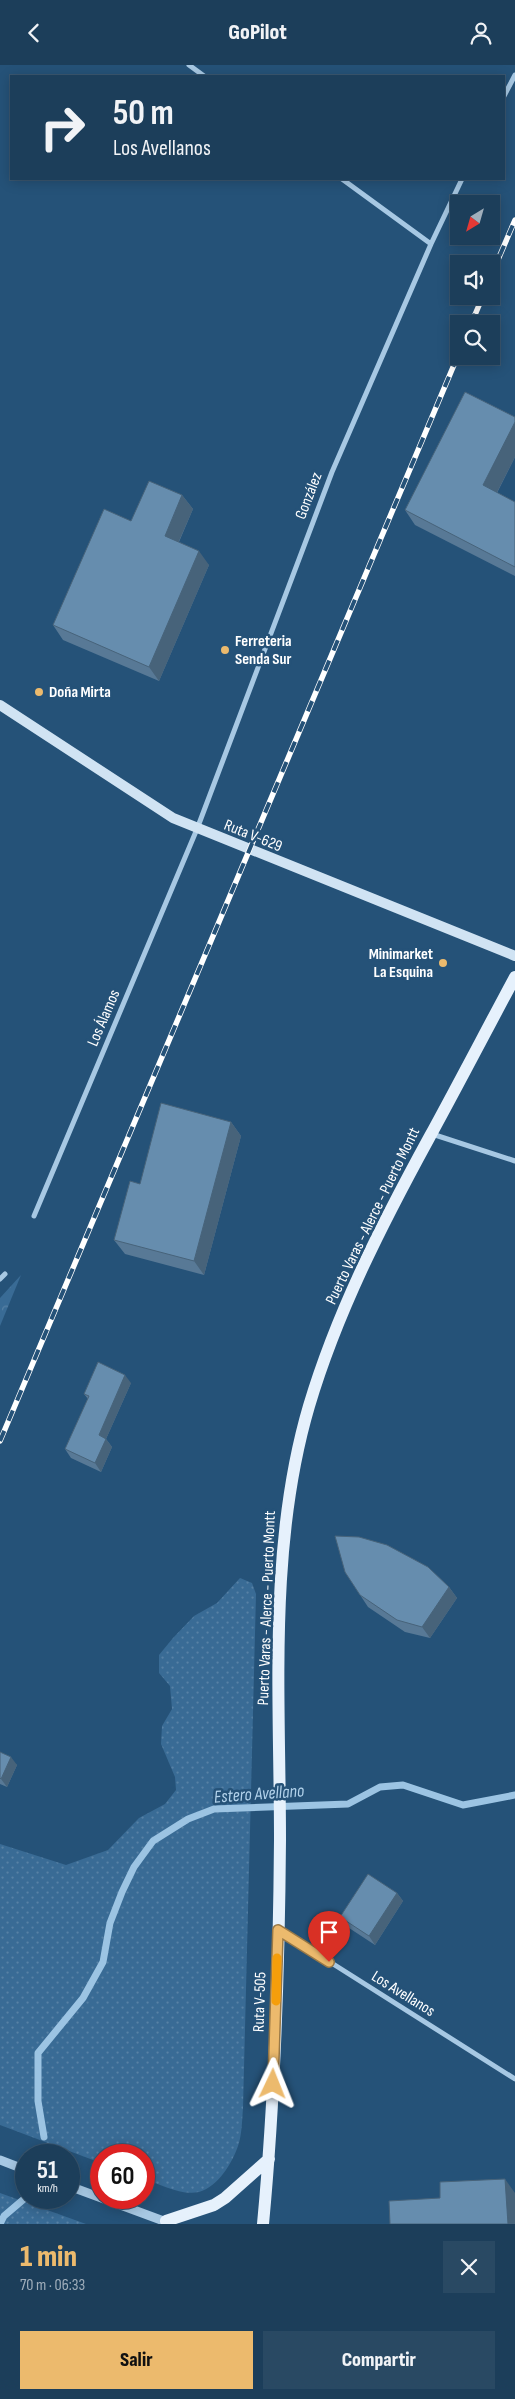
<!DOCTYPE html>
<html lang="es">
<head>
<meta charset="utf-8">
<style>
	:root { --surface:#1c3e5a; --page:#294963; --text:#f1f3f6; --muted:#a0aebb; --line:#3a5770; --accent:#ecba6d }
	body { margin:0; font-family:"Sofia Sans Condensed",sans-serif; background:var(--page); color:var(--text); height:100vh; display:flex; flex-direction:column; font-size:19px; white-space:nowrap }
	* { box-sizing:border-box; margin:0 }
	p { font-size:16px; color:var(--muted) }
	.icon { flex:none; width:28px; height:28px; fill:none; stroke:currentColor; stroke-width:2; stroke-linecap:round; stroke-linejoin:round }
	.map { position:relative; height:2159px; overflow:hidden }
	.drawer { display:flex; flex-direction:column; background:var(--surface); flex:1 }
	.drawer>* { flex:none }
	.top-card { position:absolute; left:10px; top:10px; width:495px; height:105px; border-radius:0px; box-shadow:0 2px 12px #0003,0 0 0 1px var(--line); background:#1c3e5a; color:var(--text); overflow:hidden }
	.needle { width:32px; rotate:217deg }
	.controls { position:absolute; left:450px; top:130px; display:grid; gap:10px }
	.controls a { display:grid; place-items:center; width:50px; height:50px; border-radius:0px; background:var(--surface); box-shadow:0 2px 12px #0003,0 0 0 1px var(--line); font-size:25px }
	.speed { position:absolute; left:15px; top:2079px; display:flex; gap:10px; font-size:25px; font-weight:700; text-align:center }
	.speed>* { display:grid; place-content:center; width:65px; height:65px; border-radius:50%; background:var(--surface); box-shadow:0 2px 12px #0003,0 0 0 1px var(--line); line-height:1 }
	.speed small { font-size:12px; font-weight:400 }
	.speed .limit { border:8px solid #d22; background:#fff; color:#111 }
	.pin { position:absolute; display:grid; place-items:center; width:42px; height:42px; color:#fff; margin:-51px -21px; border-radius:50% 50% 50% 0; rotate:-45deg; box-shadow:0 0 5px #0007 }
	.pin .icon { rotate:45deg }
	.me { position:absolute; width:55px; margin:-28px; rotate:2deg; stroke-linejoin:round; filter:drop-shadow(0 0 4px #0008) }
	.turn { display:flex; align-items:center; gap:18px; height:105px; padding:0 20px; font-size:22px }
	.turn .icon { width:65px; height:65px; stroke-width:2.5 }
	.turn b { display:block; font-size:35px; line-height:42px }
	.round { display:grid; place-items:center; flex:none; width:52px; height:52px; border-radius:0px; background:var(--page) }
	.overview { display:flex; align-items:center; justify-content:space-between; height:85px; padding:0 20px }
	h1 { font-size:30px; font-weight:800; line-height:38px; color:var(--accent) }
	.cta { display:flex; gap:10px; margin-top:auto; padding:10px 20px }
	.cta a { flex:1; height:58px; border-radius:0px; background:var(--accent); color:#111; font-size:20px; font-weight:800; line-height:58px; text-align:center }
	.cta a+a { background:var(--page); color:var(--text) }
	header { display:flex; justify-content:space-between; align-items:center; height:65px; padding:0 20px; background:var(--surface); font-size:22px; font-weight:800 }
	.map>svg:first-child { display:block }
</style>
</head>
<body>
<header><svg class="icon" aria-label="back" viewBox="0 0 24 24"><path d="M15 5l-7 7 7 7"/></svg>GoPilot<svg class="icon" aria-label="person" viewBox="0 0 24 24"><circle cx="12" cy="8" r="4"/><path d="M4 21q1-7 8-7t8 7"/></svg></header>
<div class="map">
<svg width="515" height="2159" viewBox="0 0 515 2159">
	<defs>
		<pattern id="grass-dots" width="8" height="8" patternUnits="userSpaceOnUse" patternTransform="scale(1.25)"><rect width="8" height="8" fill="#396b95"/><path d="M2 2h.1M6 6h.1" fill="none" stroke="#5781a5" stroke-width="1.8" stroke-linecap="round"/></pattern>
		<pattern id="park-crowns" width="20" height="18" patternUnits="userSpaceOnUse" patternTransform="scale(1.25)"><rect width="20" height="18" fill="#396b95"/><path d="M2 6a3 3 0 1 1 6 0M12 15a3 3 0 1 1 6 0" fill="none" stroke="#5781a5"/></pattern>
	</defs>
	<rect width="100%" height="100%" fill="#255278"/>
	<path fill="url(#grass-dots)" d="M240,1513L252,1518L256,1529L243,2043C242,2055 242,2070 238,2081C232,2098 218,2122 199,2127C181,2131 160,2119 144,2114V2090H101V2098L0,2060V1779L66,1800L108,1785L139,1753L165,1739L176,1725L175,1712L161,1679L162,1661L172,1644L170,1621L159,1608V1590L173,1573L194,1551L217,1538Z
		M0,2128L86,2159H0Z"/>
	<path fill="url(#park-crowns)" d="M21,1210L0,1261V1233Z"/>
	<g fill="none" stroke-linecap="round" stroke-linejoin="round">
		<path stroke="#9cc4e3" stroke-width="7" d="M44,2072L38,2036V1988L83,1933L103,1897L110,1858L122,1827L134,1802L153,1776L188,1754L214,1744L348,1739L380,1722L403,1720L463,1740L515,1730
			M0,2159L4,2151L24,2134"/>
		<path stroke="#a7c8e3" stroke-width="5" d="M189,0L204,11
			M504,31L515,10
			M342,114L431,179
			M432,1069L515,1096
			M34,1151L197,764L332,407L431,179L462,114
			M0,1214L5,1209
			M281,1866L515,2014"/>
		<path stroke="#a7c8e3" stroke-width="9" d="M0,2095L26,2105
			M69,2121L169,2158"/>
		<path stroke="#d0e3f3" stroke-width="10" d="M0,640L173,753L515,891"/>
		<path stroke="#e6f1fc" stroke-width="12" d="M166,2156L214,2140L225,2133L269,2094
			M263,2159C275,2032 279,1903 280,1775C280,1631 268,1480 309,1341C337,1247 382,1159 429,1073C458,1020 486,966 515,912"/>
		<defs>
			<path id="rail" d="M491,211L515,155
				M471,259L483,231
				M0,1376L459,288"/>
		</defs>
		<use href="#rail" stroke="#fff" stroke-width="5.5"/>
		<use href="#rail" stroke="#255278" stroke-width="4" stroke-dasharray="11" stroke-linecap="butt"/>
	</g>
	<path fill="#587996" d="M515,352V392L497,428L515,437V511L415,460L405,445Z
		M182,430L193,444L179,477L209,500L159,616L63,575L53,560L131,456Z
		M231,1057L241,1071L204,1210L125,1189L114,1175L140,1119Z
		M131,1318L106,1374L112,1382L101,1407L71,1393L65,1384L88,1334L84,1329Z
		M345,1507L449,1522L457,1533L430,1573L405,1567L368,1542Z
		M0,1687L17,1700L7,1722L0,1719Z
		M397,1828L403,1836L375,1880L346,1861L340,1852Z"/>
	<path fill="#47637a" d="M515,357V392L493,435L483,420Z
		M182,430L193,444L175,485L165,471Z
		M199,486L209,500L159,616L149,602Z
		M231,1057L241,1071L204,1210L194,1196Z
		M125,1310L131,1318L106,1374L112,1382L101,1407L95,1398L99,1370Z
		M449,1522L457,1533L430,1573L422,1562Z
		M11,1692L17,1700L7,1722L1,1714Z
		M397,1828L403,1836L375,1880L369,1871Z
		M505,2114L515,2128V2159H508Z"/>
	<path fill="#668dae" stroke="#47637a" d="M465,327L515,352V357L483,420L515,437V502L405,445Z
		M149,416L182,430L165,471L199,486L149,602L53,560L104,444L131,456Z
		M161,1038L231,1057L194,1196L114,1175L130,1116L140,1119Z
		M98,1297L125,1310L99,1370L106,1374L95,1398L65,1384L89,1331L84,1329Z
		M335,1471L359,1472L387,1480L428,1502L449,1522L422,1562L397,1555L360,1530L345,1507Z
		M0,1687L11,1692L1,1714L0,1713Z
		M368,1809L397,1828L369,1871L340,1852Z
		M505,2114L508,2159H390L389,2136L440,2133V2117Z"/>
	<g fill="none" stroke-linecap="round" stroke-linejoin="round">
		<defs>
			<path id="route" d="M273,2019L278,1865L329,1897"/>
		</defs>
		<use href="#route" stroke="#997947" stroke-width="12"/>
		<use href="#route" stroke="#ecba6d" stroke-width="9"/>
		<path stroke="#f59e0b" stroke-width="9" d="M276,1936L277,1893"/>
	</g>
	<g fill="#ecba6d" stroke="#255278" stroke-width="2">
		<circle cx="225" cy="585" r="5"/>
		<circle cx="39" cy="627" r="5"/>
		<circle cx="443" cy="898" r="5"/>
	</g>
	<g text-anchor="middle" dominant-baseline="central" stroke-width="5" stroke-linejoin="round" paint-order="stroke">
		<g font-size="16" fill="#fff" stroke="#255278">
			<text transform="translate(309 431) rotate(-69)">González</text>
			<text transform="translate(253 771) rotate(22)">Ruta V-629</text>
			<text transform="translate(104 953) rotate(-67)">Los Álamos</text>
			<text transform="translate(373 1151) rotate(-64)">Puerto Varas - Alerce - Puerto Montt</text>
			<text transform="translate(267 1543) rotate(-88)">Puerto Varas - Alerce - Puerto Montt</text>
			<text transform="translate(403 1929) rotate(32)">Los Avellanos</text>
			<text transform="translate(260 1937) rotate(-88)">Ruta V-505</text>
		</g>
		<g font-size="16" font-weight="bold" fill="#fff" stroke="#255278" text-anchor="start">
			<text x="235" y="576">Ferreteria<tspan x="235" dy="18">Senda Sur</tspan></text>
			<text x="49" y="627">Doña Mirta</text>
			<text x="433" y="889" text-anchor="end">Minimarket<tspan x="433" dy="18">La Esquina</tspan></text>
		</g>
		<g font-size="18" font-style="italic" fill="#b2d2eb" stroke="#255278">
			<text transform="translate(259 1729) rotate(-4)">Estero Avellano</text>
		</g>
	</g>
</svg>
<div class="controls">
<a><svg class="needle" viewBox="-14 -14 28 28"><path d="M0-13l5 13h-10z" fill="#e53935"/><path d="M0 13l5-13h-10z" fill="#a0aebb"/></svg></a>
<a><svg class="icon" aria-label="sound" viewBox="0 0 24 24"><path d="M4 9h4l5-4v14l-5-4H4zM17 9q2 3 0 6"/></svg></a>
<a><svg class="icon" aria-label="search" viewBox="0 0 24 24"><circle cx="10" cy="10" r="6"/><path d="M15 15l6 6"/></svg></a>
</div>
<div class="speed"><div>51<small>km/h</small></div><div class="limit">60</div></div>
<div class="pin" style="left:329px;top:1897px;background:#d93025"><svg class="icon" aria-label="arrive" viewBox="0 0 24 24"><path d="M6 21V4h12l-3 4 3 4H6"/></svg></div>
<svg class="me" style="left:273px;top:2019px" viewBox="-20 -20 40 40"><path d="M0-17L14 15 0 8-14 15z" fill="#ecba6d" stroke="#fff" stroke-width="4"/></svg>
<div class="top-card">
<div class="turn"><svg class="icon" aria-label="right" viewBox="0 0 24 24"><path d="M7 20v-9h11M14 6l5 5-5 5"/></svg><div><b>50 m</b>Los Avellanos</div></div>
</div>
</div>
<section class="drawer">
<div class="overview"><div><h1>1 min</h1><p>70 m · 06:33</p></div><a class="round"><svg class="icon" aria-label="close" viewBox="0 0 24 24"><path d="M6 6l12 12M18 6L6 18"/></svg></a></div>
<div class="cta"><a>Salir</a><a>Compartir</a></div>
</section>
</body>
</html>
